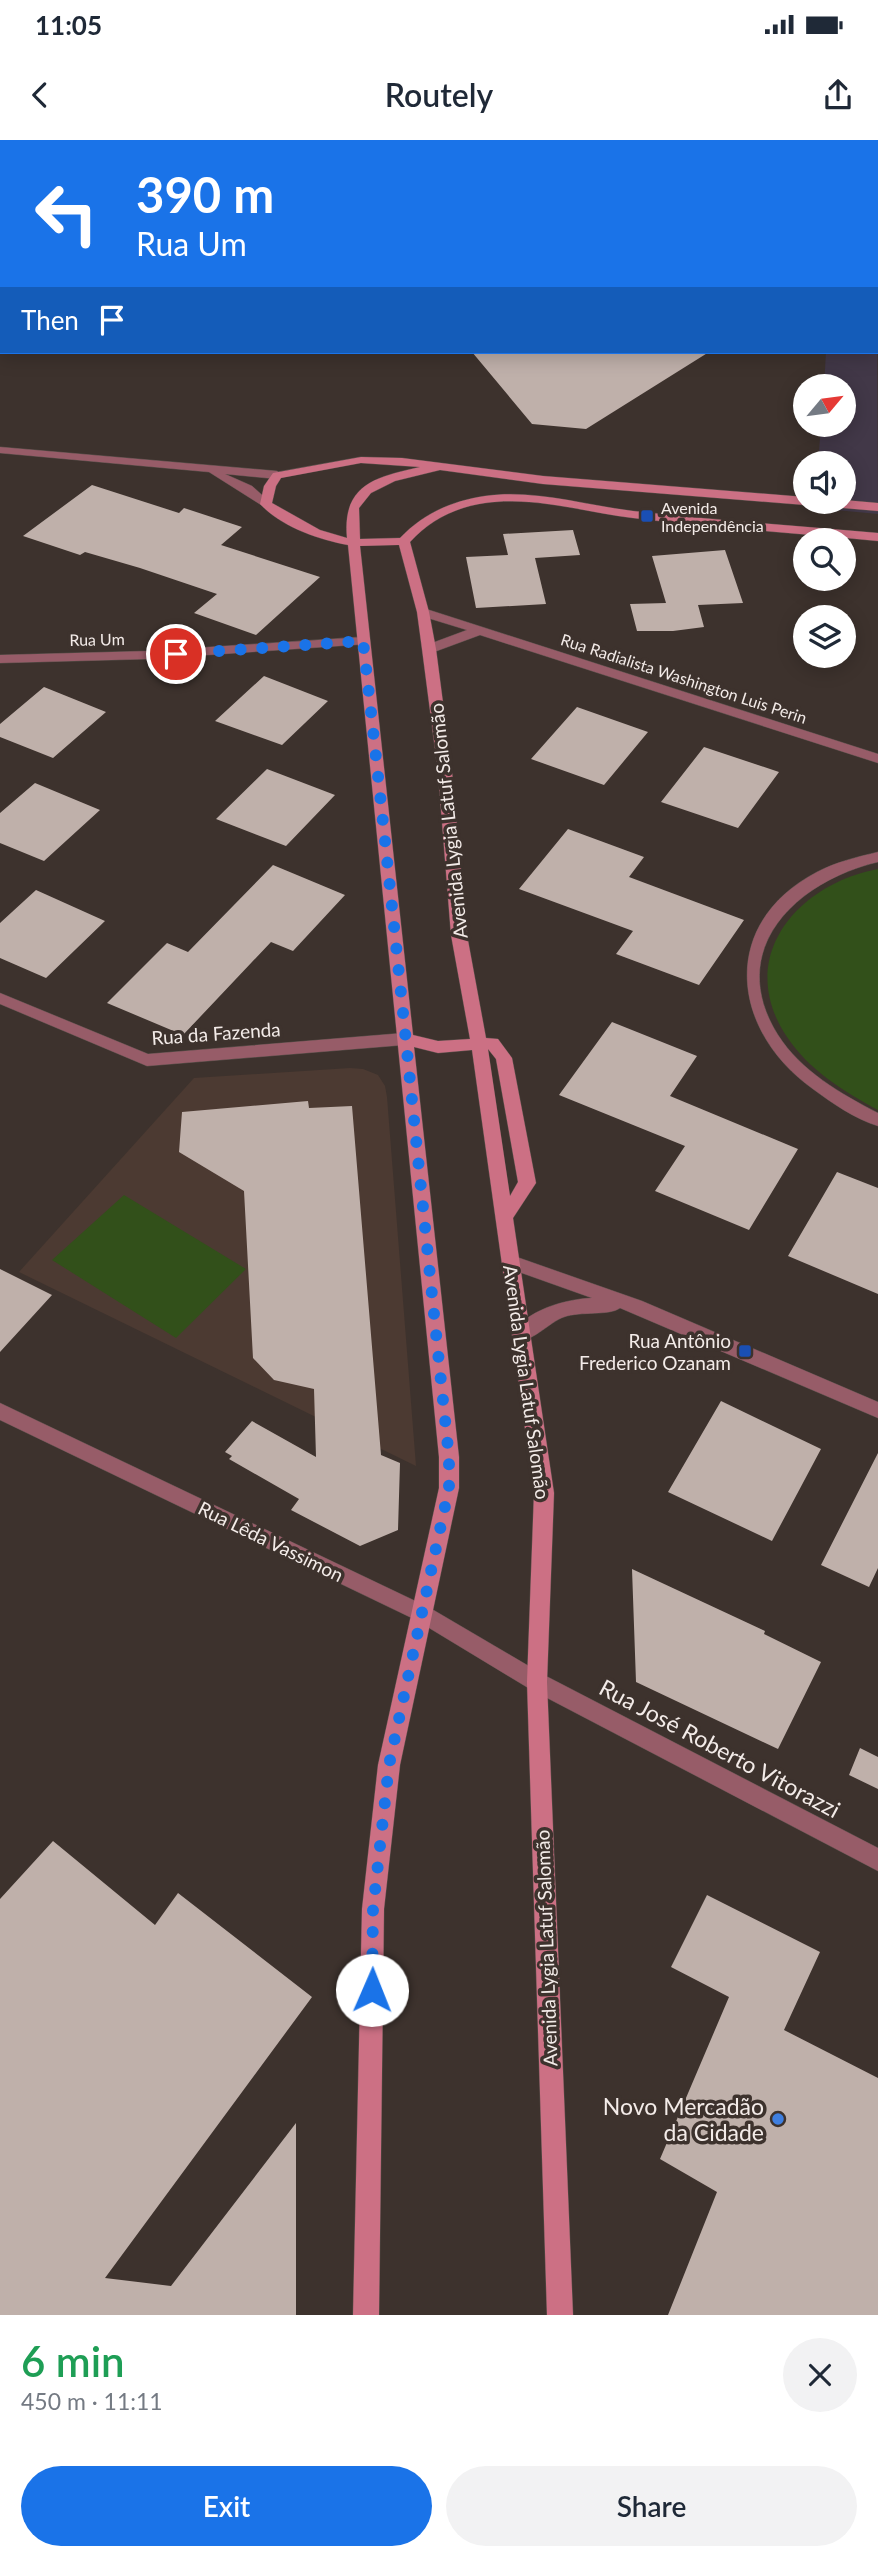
<!DOCTYPE html>
<html lang="en">
<head>
<meta charset="utf-8">
<style>
	:root { --surface:#fff; --page:#f2f2f3; --text:#1f2937; --muted:#747a83; --accent:#1a73e8 }
	body { margin:0; font-family:Lato,sans-serif; background:var(--page); color:var(--text); height:100vh; display:flex; flex-direction:column; font-size:26px; white-space:nowrap }
	* { box-sizing:border-box; margin:0 }
	p { font-size:23px; color:var(--muted) }
	.icon { flex:none; width:38px; height:38px; fill:none; stroke:currentColor; stroke-width:2; stroke-linecap:round; stroke-linejoin:round }
	.map { position:relative; height:2175px; overflow:hidden }
	.panel { display:flex; flex-direction:column; background:var(--surface); flex:1 }
	.panel>* { flex:none }
	.hud { position:absolute; left:0px; top:0px; width:878px; height:214px; box-shadow:0 4px 18px #0003; background:#1a73e8; color:#fff; overflow:hidden }
	.needle { width:46px; rotate:61deg }
	.tools { position:absolute; left:793px; top:234px; display:grid; gap:14px }
	.tools a { display:grid; place-items:center; width:63px; height:63px; border-radius:50%; background:var(--surface); box-shadow:0 4px 18px #0003; font-size:35px }
	.pin { position:absolute; display:grid; place-items:center; width:60px; height:60px; color:#fff; margin:-30px; border:4px solid #fff; border-radius:50%; box-shadow:0 2px 7px #0007 }
	.me { position:absolute; width:77px; margin:-38px; rotate:1deg; stroke-linejoin:round; filter:drop-shadow(0 0 5px #0008) }
	.turn { display:flex; align-items:center; gap:24px; height:147px; padding:0 21px; font-size:32px }
	.turn .icon { width:91px; height:91px; stroke-width:2.5 }
	.turn b { display:block; font-size:49px; line-height:60px }
	.then { display:flex; align-items:center; height:66px; padding:0 21px; background:#0003; gap:14px; font-size:26px }
	.round { display:grid; place-items:center; flex:none; width:74px; height:74px; border-radius:37px; background:var(--page) }
	.head { display:flex; align-items:center; justify-content:space-between; height:119px; padding:0 21px }
	h1 { font-size:42px; font-weight:600; line-height:52px; color:#1e9e55 }
	.primary-button { display:flex; gap:14px; margin-top:auto; padding:14px 21px }
	.primary-button a { flex:1; height:80px; border-radius:42px; background:var(--accent); color:#fff; font-size:28px; font-weight:600; line-height:80px; text-align:center }
	.primary-button a+a { background:var(--page); color:var(--text) }
	.status { display:flex; justify-content:space-between; align-items:center; height:49px; padding:0 35px; background:var(--surface); direction:ltr }
	.status svg { height:19px; fill:currentColor }
	header { display:flex; justify-content:space-between; align-items:center; height:91px; padding:0 21px; background:var(--surface); font-size:32px; font-weight:600 }
	.map>svg:first-child { display:block }
</style>
</head>
<body>
<div class="status"><b>11:05</b><svg viewBox="0 0 49 12"><path d="M0 12V9h3v3zM5 12V6h3v6zM10 12V3h3v9zM15 12V0h3v12zM26 1h20v11H26zM47 4h2v5h-2z"/></svg></div>
<header><svg class="icon" aria-label="back" viewBox="0 0 24 24"><path d="M15 5l-7 7 7 7"/></svg>Routely<svg class="icon" aria-label="share" viewBox="0 0 24 24"><path d="M12 15V3M7 8l5-5 5 5M5 13v7h14v-7"/></svg></header>
<div class="map">
<svg width="878" height="2175" viewBox="0 0 878 2175">
	<rect width="100%" height="100%" fill="#3d322d"/>
	<path fill="#4c3a32" d="M350,928L363,929L378,935L385,946L387,957L416,1326L19,1132L194,938Z"/>
	<path fill="#423848" d="M877,135L878,374L814,368L815,362H844V324H818L821,285H844V247H824L826,212H877Z"/>
	<path fill="#32501a" d="M878,729V970C843,951 809,930 787,897C734,818 797,744 878,729Z
		M124,1055L246,1129L176,1198L52,1120Z"/>
	<path fill="#bfb0aa" d="M472,212H709L586,289L532,284Z
		M92,345L179,373L184,368L242,387L221,405L320,437L256,495L194,473L217,454L140,428L85,412L80,415L23,396Z
		M573,390L580,415L535,418L546,464L476,468L466,417L508,415L503,394Z
		M725,410L743,463L698,465L704,487L673,491H637L630,464L666,463L652,416Z
		M264,536L328,561L282,605L215,581Z
		M44,547L106,572L53,618L0,597V584Z
		M577,567L648,592L604,645L531,619Z
		M704,607L779,632L738,688L661,662Z
		M267,629L335,655L286,706L216,679Z
		M35,643L100,670L44,721L0,703V673Z
		M568,689L644,717L629,737L744,780L699,845L616,814L633,791L519,749Z
		M273,725L345,755L293,811L271,802L183,895L107,863L167,803L188,812Z
		M36,750L105,781L46,838L0,818V783Z
		M612,882L697,916L670,956L798,1009L749,1090L655,1051L685,1006L559,955Z
		M308,961L309,968L352,966L381,1315L400,1323L398,1390L360,1406L291,1370L299,1359L229,1319L232,1316L225,1312L252,1281L316,1317L314,1249L274,1240L253,1218L244,1051L179,1012L182,972Z
		M837,1032L878,1048V1154L788,1116Z
		M0,1129L52,1155L0,1212Z
		M721,1261L821,1309L772,1401L668,1352Z
		M878,1313V1428L869,1447L821,1425Z
		M632,1429L765,1491L764,1494L821,1522L778,1609L636,1542Z
		M860,1608L878,1617V1649L849,1635Z
		M53,1701L155,1785L178,1753L312,1857L105,2138L171,2146L296,1983V2175H0V1759Z
		M707,1755L820,1812L784,1890L878,1938V2175H668L717,2052L660,2019L729,1857L671,1827Z"/>
	<g fill="none" stroke-linecap="round" stroke-linejoin="round">
		<defs>
			<path id="street" d="M0,307L277,331L283,335L277,339L225,334L252,346L272,364L266,368L209,332L0,313Z
				M423,468L878,614V623L480,495L434,512H424V506L467,490L418,475V469Z
				M363,497L370,501L368,504L149,519L0,523V515L149,511Z
				M878,712V722C797,741 724,809 778,895C801,931 841,954 878,973V986C855,979 832,963 813,949C730,890 719,783 817,732C836,722 857,717 878,712Z
				M0,853L148,914L404,893L412,899L404,905L147,926L0,864Z
				M511,1115L642,1161L878,1262V1278L620,1168C610,1176 580,1171 564,1177C549,1182 530,1205 515,1200L512,1195C525,1170 566,1159 592,1158L505,1127L502,1122L505,1117Z
				M0,1263L430,1468L544,1535L878,1708V1731L530,1549L416,1480L0,1280Z"/>
			<path id="secondary" d="M361,317L402,318L543,336L805,357V362H810L805,365L543,344L440,330L395,341L371,353L359,368L360,399L400,398C424,373 452,361 485,356C534,349 584,365 633,371C715,380 796,386 878,393V401C796,393 715,388 633,378C584,372 534,356 485,363C456,367 430,380 410,402L429,472L436,509L452,632L467,795L486,898L498,899L512,918L536,1043L513,1078L554,1353L547,1542L573,2175H547L527,1542L534,1353L472,910L438,913L414,907L459,1317V1348L400,1625L384,1769L379,2175H353L362,1769L378,1625L439,1348V1317L348,405C317,399 282,387 260,364L264,346L273,333ZM361,323L420,327C376,337 342,344 347,398L320,390L272,363L276,346L281,338ZM399,405L417,472L422,509L438,632L451,795L470,899L438,901L413,895L360,406ZM488,909L496,919L518,1042L510,1056Z
				M844,360L878,363V371L819,366L813,362Z"/>
		</defs>
		<use href="#street" stroke="#5a504b" stroke-width="1"/>
		<use href="#secondary" stroke="#5a504b" stroke-width="1"/>
		<use href="#street" fill="#975c68" fill-rule="evenodd"/>
		<use href="#secondary" fill="#cc7084" fill-rule="evenodd"/>
	</g>
	<g fill="none" stroke-linecap="round" stroke-linejoin="round">
		<path stroke="#1a73e8" stroke-width="12" stroke-dasharray="0 21.6" d="M176,514L363,501C394,773 420,1045 449,1317V1348L389,1625L373,1769L372,1850"/>
	</g>
	<g fill="#1a4fb4" stroke="#3d322d" stroke-width="2.5">
		<rect x="640" y="369" width="14" height="14" rx="3.5"/>
		<rect x="738" y="1204" width="14" height="14" rx="3.5"/>
	</g>
	<circle fill="#3f7fe0" stroke="#3d322d" stroke-width="2.5" cx="778" cy="1979" r="7"/>
	<g text-anchor="middle" dominant-baseline="central" stroke-width="7" stroke-linejoin="round" paint-order="stroke">
		<g font-size="16" fill="#f3ebe8" stroke="#3d322d" text-anchor="start">
			<text x="661" y="367">Avenida<tspan x="661" dy="18">Independência</tspan></text>
		</g>
		<g font-size="16" fill="#f3ebe8" stroke="#3d322d">
			<text transform="translate(97 499) rotate(-1)">Rua Um</text>
			<text transform="translate(684 538) rotate(18)">Rua Radialista Washington Luis Perin</text>
		</g>
		<g font-size="19" fill="#f3ebe8" stroke="#3d322d">
			<text transform="translate(448 681) rotate(-96)">Avenida Lygia Latuf Salomão</text>
			<text transform="translate(216 893) rotate(-4)">Rua da Fazenda</text>
			<text transform="translate(527 1242) rotate(82)">Avenida Lygia Latuf Salomão</text>
			<text transform="translate(271 1401) rotate(26)">Rua Lêda Vassimon</text>
			<text transform="translate(546 1808) rotate(-92)">Avenida Lygia Latuf Salomão</text>
		</g>
		<g font-size="19" fill="#f3ebe8" stroke="#3d322d" text-anchor="end">
			<text x="731" y="1200">Rua Antônio<tspan x="731" dy="22">Frederico Ozanam</tspan></text>
		</g>
		<g font-size="23" fill="#f3ebe8" stroke="#3d322d">
			<text transform="translate(720 1608) rotate(28)">Rua José Roberto Vitorazzi</text>
		</g>
		<g font-size="23" fill="#f3ebe8" stroke="#3d322d" text-anchor="end">
			<text x="764" y="1966">Novo Mercadão<tspan x="764" dy="26">da Cidade</tspan></text>
		</g>
	</g>
</svg>
<div class="tools">
<a><svg class="needle" viewBox="-14 -14 28 28"><path d="M0-13l5 13h-10z" fill="#e53935"/><path d="M0 13l5-13h-10z" fill="#747a83"/></svg></a>
<a><svg class="icon" aria-label="sound" viewBox="0 0 24 24"><path d="M4 9h4l5-4v14l-5-4H4zM17 9q2 3 0 6"/></svg></a>
<a><svg class="icon" aria-label="search" viewBox="0 0 24 24"><circle cx="10" cy="10" r="6"/><path d="M15 15l6 6"/></svg></a>
<a><svg class="icon" aria-label="layers" viewBox="0 0 24 24"><path d="M12 4l9 5-9 5-9-5zM3 14l9 5 9-5"/></svg></a>
</div>
<div class="pin" style="left:176px;top:514px;background:#d93025"><svg class="icon" aria-label="arrive" viewBox="0 0 24 24"><path d="M6 21V4h12l-3 4 3 4H6"/></svg></div>
<svg class="me" style="left:372px;top:1850px" viewBox="-20 -20 40 40"><circle r="19" fill="#fff"/><path d="M0-13L10 11 0 6-10 11z" fill="#1a73e8"/></svg>
<div class="hud">
<div class="turn"><svg class="icon" aria-label="left" viewBox="0 0 24 24"><path d="M17 20v-9H6M10 6l-5 5 5 5"/></svg><div><b>390 m</b>Rua Um</div></div>
<div class="then">Then<svg class="icon" aria-label="arrive" viewBox="0 0 24 24"><path d="M6 21V4h12l-3 4 3 4H6"/></svg></div>
</div>
</div>
<section class="panel">
<div class="head"><div><h1>6 min</h1><p>450 m · 11:11</p></div><a class="round"><svg class="icon" aria-label="close" viewBox="0 0 24 24"><path d="M6 6l12 12M18 6L6 18"/></svg></a></div>
<div class="primary-button"><a>Exit</a><a>Share</a></div>
</section>
</body>
</html>
